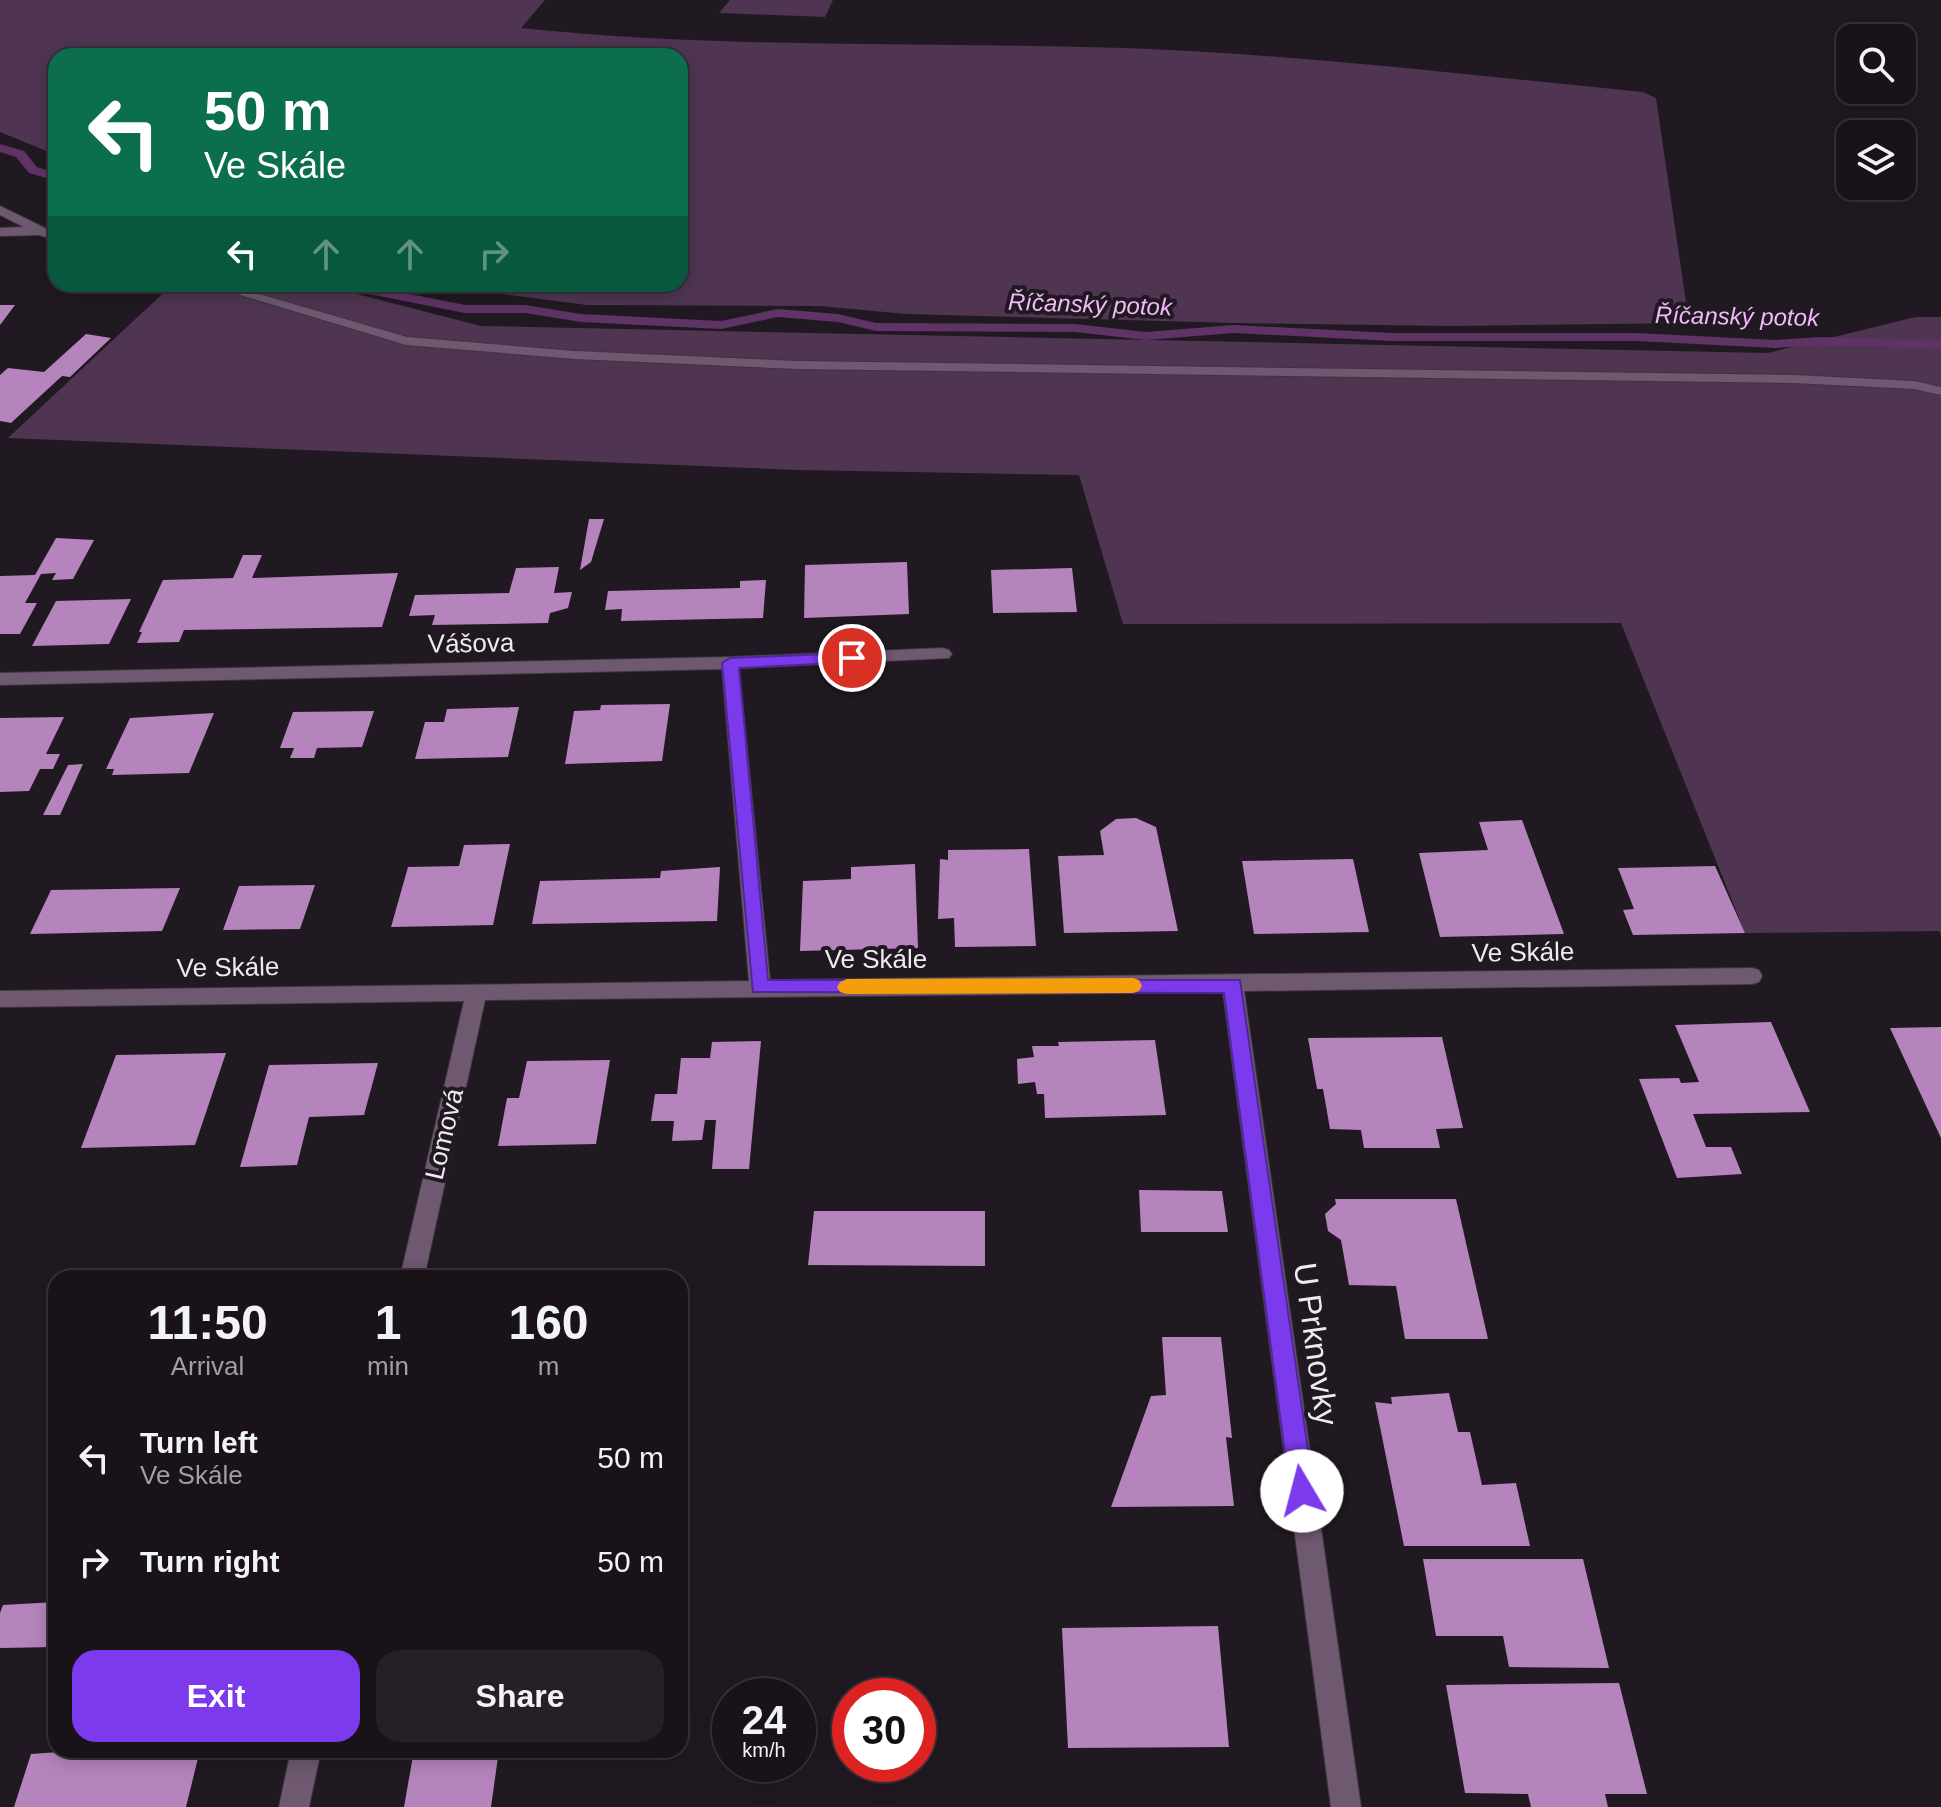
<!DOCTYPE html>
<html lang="en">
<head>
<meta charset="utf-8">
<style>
	:root { --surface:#191319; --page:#262026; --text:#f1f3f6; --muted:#9f9ea2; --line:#373238; --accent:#7c3aed }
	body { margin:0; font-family:Helvetica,sans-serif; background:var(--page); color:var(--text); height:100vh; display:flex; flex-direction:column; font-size:30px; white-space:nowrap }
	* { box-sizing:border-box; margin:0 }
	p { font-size:26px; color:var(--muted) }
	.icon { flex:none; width:44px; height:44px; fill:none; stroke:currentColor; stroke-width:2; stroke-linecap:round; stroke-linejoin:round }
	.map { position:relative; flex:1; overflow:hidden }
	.details { position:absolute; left:48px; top:1270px; width:640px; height:488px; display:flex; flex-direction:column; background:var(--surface); border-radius:24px; box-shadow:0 4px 20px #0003,0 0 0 2px var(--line) }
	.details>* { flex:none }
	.hud { position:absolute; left:48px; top:48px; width:640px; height:244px; border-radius:24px; box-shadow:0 4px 20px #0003,0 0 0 2px var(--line); background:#0b6e4f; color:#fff; overflow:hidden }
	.fabs { position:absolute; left:1836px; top:24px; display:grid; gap:16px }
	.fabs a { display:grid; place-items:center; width:80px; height:80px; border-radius:16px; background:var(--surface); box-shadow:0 4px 20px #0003,0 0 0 2px var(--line); font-size:40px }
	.speed { position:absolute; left:712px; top:1678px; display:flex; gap:16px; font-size:40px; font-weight:700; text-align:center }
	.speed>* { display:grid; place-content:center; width:104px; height:104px; border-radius:50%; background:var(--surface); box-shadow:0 4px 20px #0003,0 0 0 2px var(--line); line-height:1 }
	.speed small { font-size:20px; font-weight:400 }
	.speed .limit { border:12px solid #d22; background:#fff; color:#111 }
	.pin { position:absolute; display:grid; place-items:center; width:68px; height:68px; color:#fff; margin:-34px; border:4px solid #fff; border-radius:50%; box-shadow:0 2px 8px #0007 }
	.me { position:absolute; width:88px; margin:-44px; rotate:352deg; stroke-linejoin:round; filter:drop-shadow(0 0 6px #0008) }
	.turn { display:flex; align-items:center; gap:28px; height:168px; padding:0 24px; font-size:36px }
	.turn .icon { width:104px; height:104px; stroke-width:2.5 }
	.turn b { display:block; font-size:56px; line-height:68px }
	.lanes { display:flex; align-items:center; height:76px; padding:0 24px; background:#0003; justify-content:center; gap:40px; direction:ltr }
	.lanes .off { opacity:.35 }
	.eta { display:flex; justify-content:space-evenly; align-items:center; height:136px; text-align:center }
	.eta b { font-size:48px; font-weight:600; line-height:56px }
	.primary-button { display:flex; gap:16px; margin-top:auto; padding:16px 24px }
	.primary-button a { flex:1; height:92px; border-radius:24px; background:var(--accent); color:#fff; font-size:32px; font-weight:600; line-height:92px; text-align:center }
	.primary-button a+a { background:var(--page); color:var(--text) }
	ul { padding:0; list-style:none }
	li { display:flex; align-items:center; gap:24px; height:104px; padding:0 24px }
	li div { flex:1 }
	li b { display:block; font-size:30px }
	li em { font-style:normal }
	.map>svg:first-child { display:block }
</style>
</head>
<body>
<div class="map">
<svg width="1941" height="1807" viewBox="0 0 1941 1807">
	<rect width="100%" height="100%" fill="#211921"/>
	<path fill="#4f3552" d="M0,0H545L521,28C729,50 940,41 1149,49C1314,56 1478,76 1643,92L1656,98L1689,323L1453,326L1234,323L907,314L819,306L587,305L457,288L436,284H680V56H56V155L0,132Z
		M730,0H833L825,17L719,13Z
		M173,284H318L481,326L1768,353L1916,317H1941V935L1939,931L1745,933L1621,623L1123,624L1079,475L799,470L8,438Z"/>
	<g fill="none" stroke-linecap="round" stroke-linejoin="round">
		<path fill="#5f3365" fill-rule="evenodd" d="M0,144L24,151L37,167L56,173V181L29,173L16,157L0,152Z
			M332,284H359L465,305H525L581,314L721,321L778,309L838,314L876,323L1075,324L1146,332L1234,325L1392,333H1636L1776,340L1822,337L1941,341V349L1822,345L1776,348L1636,341H1392L1234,333L1146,340L1075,332L876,331L838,322L778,317L721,329L581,322L525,313H465L339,288Z"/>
	</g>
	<path fill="#b584bc" d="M0,305H15L0,325Z
		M86,334L111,338L70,377L62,376L11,423L0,421V375L8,368L44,372Z
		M589,519H604L591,562L580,570Z
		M56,538L94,540L73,579L52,580L56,573L41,574L25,603H37L20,634H0V576L35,575Z
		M243,555H262L252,578L398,573L382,627L184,630L179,642L137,643L142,632H139L163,580L233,578Z
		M907,562L909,614L804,618L805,565Z
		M559,567L554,593L572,592L568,608L550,613L548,623L432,625L435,615L409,616L415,595L509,593L516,568Z
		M1072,568L1077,612L993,613L991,570Z
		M766,580L763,618L621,621L622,609L605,610L608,591L740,588V581Z
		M131,599L109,644L32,646L56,601Z
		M670,704L662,761L565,764L574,711L600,710L601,705Z
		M519,707L508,757L415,759L425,722H444L447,709Z
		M374,711L362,747L317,748L314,758H290L294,748H280L293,712Z
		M214,713L189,773L112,775L114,769H106L130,718Z
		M64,717L46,754H60L53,769H40L29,791L0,792V718Z
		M83,764L60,815H43L68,765Z
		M1136,818L1156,827L1178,931L1064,933L1058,856L1104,855L1100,831L1116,819Z
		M1522,820L1564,934L1440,937L1419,853L1488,850L1479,822Z
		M510,844L493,925L391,927L408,867L459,866L464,845Z
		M1029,849L1036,946L955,947L954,918L938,919L940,859L948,860V850Z
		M1353,859L1369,932L1254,934L1242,861Z
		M915,864L918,948L800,951L803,881L851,879V867Z
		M1715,866L1745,933L1633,935L1623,910L1634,909L1618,868Z
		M720,867L717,921L532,924L540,881L660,878L661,871Z
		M315,885L300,929L223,930L239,886Z
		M180,888L162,931L30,934L51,890Z
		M1771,1022L1810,1112L1693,1114L1706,1147H1731L1742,1174L1677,1178L1639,1079L1679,1078L1681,1083L1699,1082L1675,1025Z
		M1941,1027V1138L1890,1028Z
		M1442,1037L1463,1128L1436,1129L1440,1148H1364L1361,1130L1330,1129L1323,1089H1317L1308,1038Z
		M1155,1040L1166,1115L1045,1118L1044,1094H1037L1035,1082L1018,1084L1017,1059L1034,1057L1032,1046H1059L1058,1042Z
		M761,1041L749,1169H712L716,1120H705L702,1140L672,1141L674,1121H651L655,1094H677L681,1058H710L712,1042Z
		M226,1053L195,1145L81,1148L116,1055Z
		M610,1060L596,1144L498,1146L507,1098H519L527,1061Z
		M378,1063L364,1115L309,1117L297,1165L240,1167L269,1065Z
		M1139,1190L1222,1191L1228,1232H1141Z
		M1335,1199H1456L1488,1339H1405L1396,1286L1349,1285L1341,1240L1328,1231L1325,1214L1336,1204Z
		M814,1211H985V1266L808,1265Z
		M1162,1337H1221L1232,1438L1226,1437L1234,1506L1111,1507L1151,1396L1166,1395Z
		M1449,1393L1458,1432H1470L1482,1485L1516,1483L1530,1546H1404L1375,1402L1392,1404L1391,1397Z
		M1423,1559H1583L1609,1668L1509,1667L1503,1636H1436Z
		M56,1602V1647L0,1648V1613L3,1605Z
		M1218,1626L1229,1747L1068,1748L1062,1628Z
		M1619,1683L1647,1794H1605L1608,1807H1531L1528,1794L1465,1793L1446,1685Z
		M88,1750H200L186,1807H14L31,1754Z
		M414,1750H499L491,1807H404Z"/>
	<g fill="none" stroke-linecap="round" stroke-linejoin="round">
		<defs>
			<path id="service" d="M40,227L56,232V240L35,234L34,231Z
				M204,284H225L407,337L575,351L796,361L1793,375L1914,381L1941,387V395L1914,389L1793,383L796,369L575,359L406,345Z"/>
			<path id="minor" d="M0,206L45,228L46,231L40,235L0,236V228L24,227L0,215Z
				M943,648L949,650L952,654L949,658L739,668L770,980L1752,968L1759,970L1762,976L1759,982L1752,984L1244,991L1361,1807H1331L1223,992L485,1000L424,1278H400L464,1001L0,1007V991L749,981L722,669L0,685V673L730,657Z
				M291,1750H321L309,1807H279Z"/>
		</defs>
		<use href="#service" stroke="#3e363e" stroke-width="2"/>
		<use href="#minor" stroke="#3e363e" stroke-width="2"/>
		<use href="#service" fill="#6e5970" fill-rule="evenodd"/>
		<use href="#minor" fill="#6e5970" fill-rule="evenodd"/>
	</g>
	<path fill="#7c3aed" stroke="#51269a" stroke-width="2" d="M852,653L857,654V662L739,668L768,980H1240L1314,1491L1311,1499L1302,1503L1294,1499L1290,1491L1224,993L753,992L722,663L730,658Z"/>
	<path fill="#f59e0b" d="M1133,978L1139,980L1142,986L1139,991L1133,993L847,994L840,992L837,987L840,982L847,979Z"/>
	<g text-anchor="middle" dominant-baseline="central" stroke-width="8" stroke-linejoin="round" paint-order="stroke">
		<g font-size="24" font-style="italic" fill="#f0b9f7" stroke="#211921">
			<text transform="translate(1090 304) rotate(2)">Říčanský potok</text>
			<text transform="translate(1737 316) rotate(1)">Říčanský potok</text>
		</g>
		<g font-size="26" fill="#f0eaf0" stroke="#211921">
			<text transform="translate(471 643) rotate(-1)">Vášova</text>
			<text transform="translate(1523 952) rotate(-1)">Ve Skále</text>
			<text x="876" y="959">Ve Skále</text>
			<text transform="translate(228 967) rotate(-1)">Ve Skále</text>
			<text transform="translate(444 1134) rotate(-77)">Lomová</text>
		</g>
		<g font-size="32" fill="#f0eaf0" stroke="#211921">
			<text transform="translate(1316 1344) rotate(82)">U Prknovky</text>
		</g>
	</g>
</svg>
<div class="fabs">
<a><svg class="icon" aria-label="search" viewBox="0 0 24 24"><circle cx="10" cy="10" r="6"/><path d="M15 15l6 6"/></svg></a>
<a><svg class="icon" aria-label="layers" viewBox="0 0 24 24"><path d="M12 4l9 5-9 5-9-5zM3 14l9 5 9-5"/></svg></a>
</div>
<div class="speed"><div>24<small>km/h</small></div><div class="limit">30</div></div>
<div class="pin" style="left:852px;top:658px;background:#d93025"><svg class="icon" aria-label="arrive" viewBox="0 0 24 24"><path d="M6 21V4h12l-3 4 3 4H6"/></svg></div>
<svg class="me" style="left:1302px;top:1491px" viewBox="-20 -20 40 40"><circle r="19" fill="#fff"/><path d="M0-13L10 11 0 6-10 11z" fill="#7c3aed"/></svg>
<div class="hud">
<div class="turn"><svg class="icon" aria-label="left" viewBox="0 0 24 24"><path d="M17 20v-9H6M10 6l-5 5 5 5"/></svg><div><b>50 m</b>Ve Skále</div></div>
<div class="lanes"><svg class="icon" aria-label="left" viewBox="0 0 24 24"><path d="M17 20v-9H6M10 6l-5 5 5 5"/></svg><svg class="icon off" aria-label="ahead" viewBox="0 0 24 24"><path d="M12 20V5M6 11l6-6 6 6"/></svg><svg class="icon off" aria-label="ahead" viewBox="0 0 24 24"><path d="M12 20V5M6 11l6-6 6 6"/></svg><svg class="icon off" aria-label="right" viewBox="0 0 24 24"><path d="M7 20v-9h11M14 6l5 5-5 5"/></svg></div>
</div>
<section class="details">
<div class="eta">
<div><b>11:50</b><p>Arrival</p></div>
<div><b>1</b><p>min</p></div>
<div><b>160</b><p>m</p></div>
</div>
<ul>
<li><svg class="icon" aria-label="left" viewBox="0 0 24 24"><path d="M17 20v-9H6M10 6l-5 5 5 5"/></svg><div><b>Turn left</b><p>Ve Skále</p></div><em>50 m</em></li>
<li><svg class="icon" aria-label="right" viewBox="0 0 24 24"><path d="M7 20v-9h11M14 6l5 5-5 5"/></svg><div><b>Turn right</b></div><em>50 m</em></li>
</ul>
<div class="primary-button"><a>Exit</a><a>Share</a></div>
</section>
</div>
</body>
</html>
